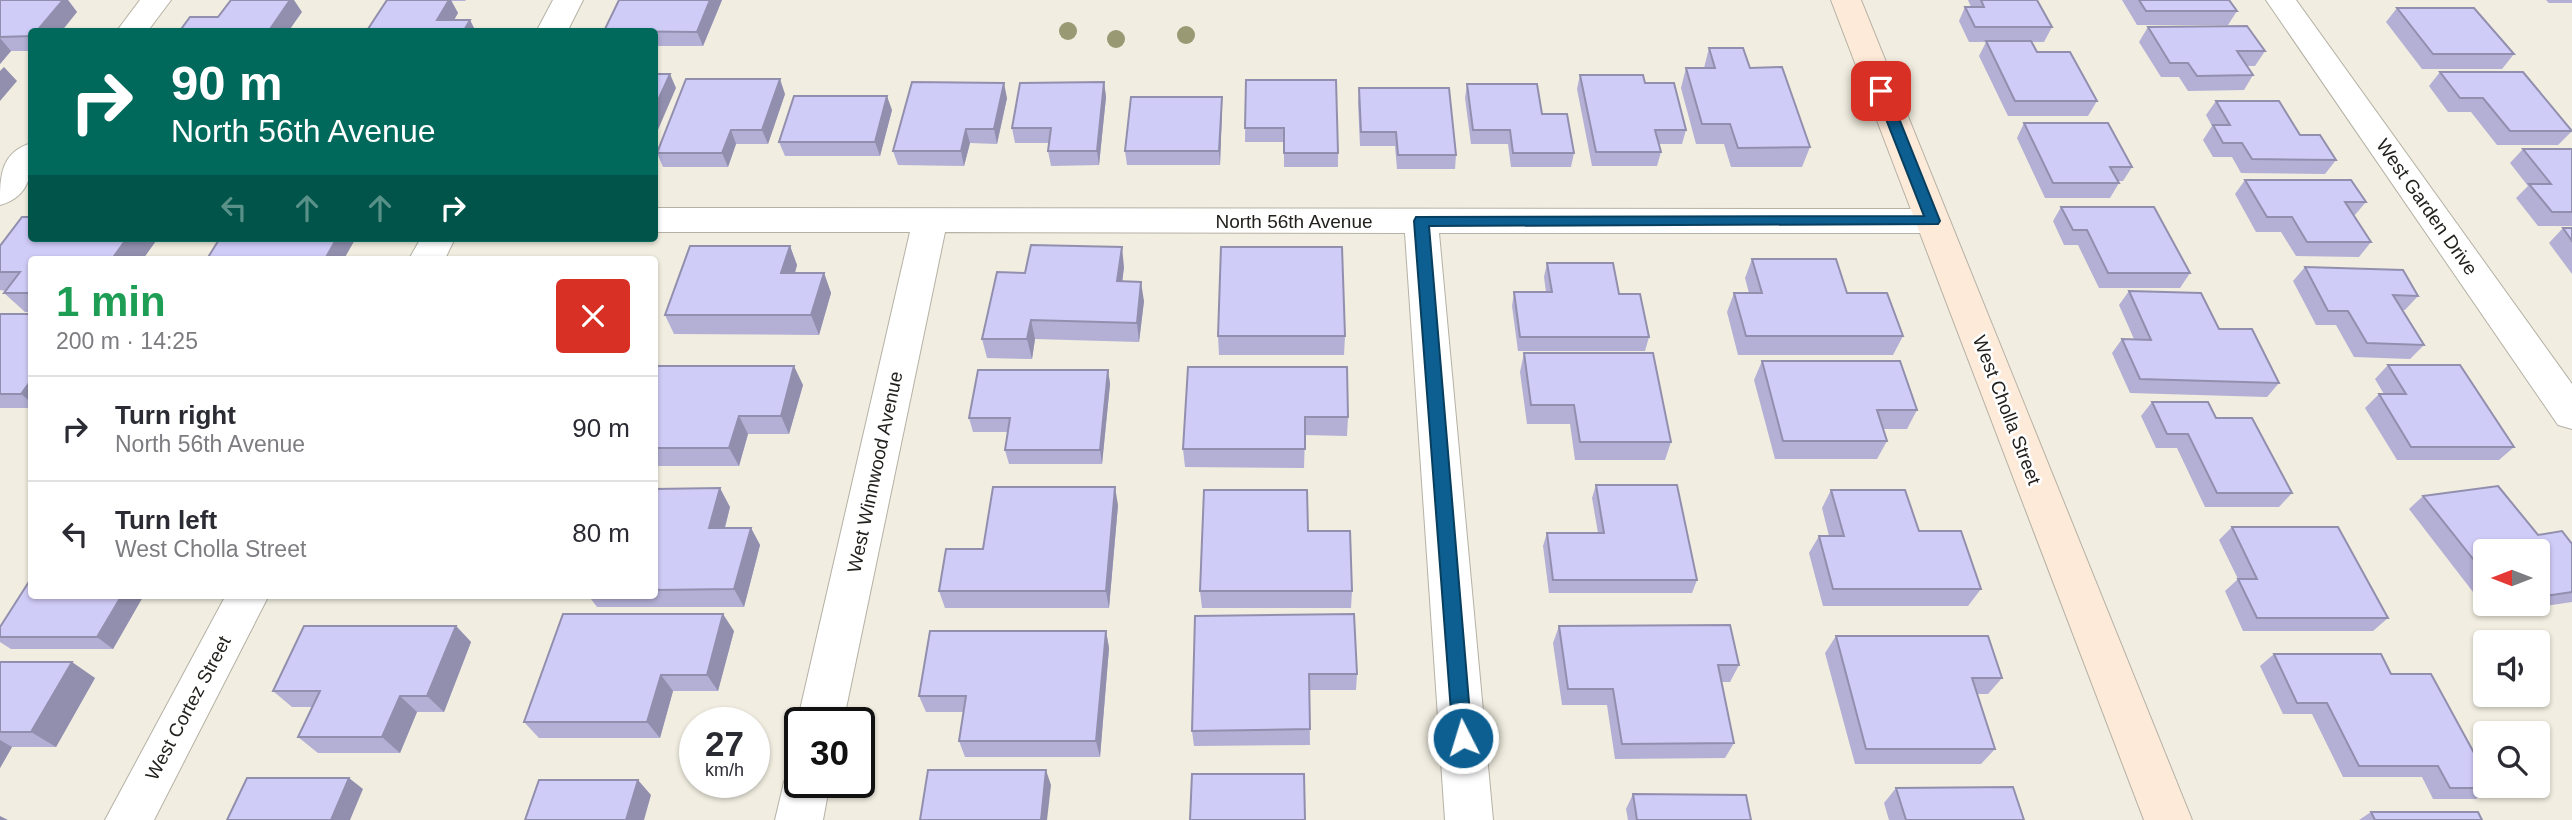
<!DOCTYPE html>
<html lang="en">
<head>
<meta charset="utf-8">
<style>
	:root { --surface:#fff; --page:#f2f2f3; --text:#2b2b33; --muted:#7c7c81; --line:#e1e1e2 }
	body { margin:0; font-family:Arial,sans-serif; background:var(--page); color:var(--text); height:100vh; display:flex; flex-direction:column; font-size:26px; white-space:nowrap }
	* { box-sizing:border-box; margin:0 }
	p { font-size:23px; color:var(--muted) }
	.icon { flex:none; width:38px; height:38px; fill:none; stroke:currentColor; stroke-width:2; stroke-linecap:round; stroke-linejoin:round }
	.map { position:relative; flex:1; overflow:hidden }
	.drawer { position:absolute; left:28px; top:256px; width:630px; height:343px; display:flex; flex-direction:column; background:var(--surface); border-radius:7px; box-shadow:0 2px 5px #0004 }
	.drawer>* { flex:none }
	.banner { position:absolute; left:28px; top:28px; width:630px; height:214px; border-radius:7px; box-shadow:0 2px 5px #0004; background:#00695c; color:#fff; overflow:hidden }
	.needle { width:46px; rotate:270deg }
	.controls { position:absolute; left:2473px; top:539px; display:grid; gap:14px }
	.controls a { display:grid; place-items:center; width:77px; height:77px; border-radius:7px; background:var(--surface); box-shadow:0 2px 5px #0004; font-size:35px }
	.speed { position:absolute; left:679px; top:707px; display:flex; gap:14px; font-size:35px; font-weight:700; text-align:center }
	.speed>* { display:grid; place-content:center; width:91px; height:91px; border-radius:50%; background:var(--surface); box-shadow:0 2px 5px #0004; line-height:1 }
	.speed small { font-size:18px; font-weight:400 }
	.speed .limit { border:4px solid #111; border-radius:10px; background:#fff; color:#111 }
	.pin { position:absolute; display:grid; place-items:center; width:60px; height:60px; color:#fff; margin:-30px; border-radius:14px; box-shadow:0 4px 10px #0006 }
	.me { position:absolute; width:77px; margin:-38px; rotate:355deg; stroke-linejoin:round; filter:drop-shadow(0 0 5px #0008) }
	.turn { display:flex; align-items:center; gap:24px; height:147px; padding:0 28px; font-size:32px }
	.turn .icon { width:91px; height:91px; stroke-width:2.5 }
	.turn b { display:block; font-size:49px; line-height:60px }
	.lanes { display:flex; align-items:center; height:66px; padding:0 28px; background:#0003; justify-content:center; gap:35px; direction:ltr }
	.lanes .off { opacity:.35 }
	.round { display:grid; place-items:center; flex:none; width:74px; height:74px; border-radius:7px; background:var(--page) }
	.headline { display:flex; align-items:center; justify-content:space-between; height:119px; padding:0 28px }
	h1 { font-size:42px; font-weight:600; line-height:52px; color:#1e9e55 }
	ul { padding:0; list-style:none }
	li { display:flex; align-items:center; gap:21px; height:105px; padding:0 28px; border-top:2px solid var(--line) }
	li div { flex:1 }
	li b { display:block; font-size:26px }
	li em { font-style:normal }
	.map>svg:first-child { display:block }
</style>
</head>
<body>
<div class="map">
<svg width="2572" height="820" viewBox="0 0 2572 820">
	<rect width="100%" height="100%" fill="#f1ede0"/>
	<g fill="none" stroke-linecap="round" stroke-linejoin="round">
		<defs>
			<path id="street" d="M140,0H171L147,32H116Z
				M553,0H583L567,32H536Z
				M2266,0H2296L2572,384V429L2558,425Z
				M32,143C32,171 32,196 0,205C0,177 0,152 32,143Z
				M654,208L1933,209L1945,212L1950,221L1945,230L1933,233H1439L1493,820H1445L1405,233L945,232L843,723H800V728L797,723L910,232H654Z
				M421,238H455L445,259H409Z
				M226,595H269L154,820H105Z
				M800,763V782H830L823,820H775L784,782L791,766Z"/>
			<path id="secondary" d="M1831,0H1861L2192,820H2144Z"/>
		</defs>
		<use href="#street" stroke="#b5b1a5" stroke-width="2"/>
		<use href="#secondary" stroke="#b5b1a5" stroke-width="2"/>
		<use href="#street" fill="#fff" fill-rule="evenodd"/>
		<use href="#secondary" fill="#feead8" fill-rule="evenodd"/>
	</g>
	<g fill="#999974">
		<circle cx="1068" cy="31" r="9"/>
		<circle cx="1186" cy="35" r="9"/>
		<circle cx="1116" cy="39" r="9"/>
	</g>
	<path fill="#b3afd5" fill-rule="evenodd" d="M0,0H68L77,12L32,32V51H11L0,64Z
		M387,0H466L465,1H451L458,13L454,20H470L476,32H366Z
		M619,0H722L703,46H654V32Z
		M1968,0H2037L2052,27L2044,42H2032L2037,52L2097,101L2088,116H2008L1979,56L1986,42H1969L1959,21L1965,7H1971Z
		M2122,0H2229L2237,11L2228,25H2137Z
		M2546,0H2572V3H2549Z
		M2397,8L2514,54L2502,69H2422L2386,22Z
		M2148,27L2265,51L2255,66H2247L2253,75L2244,90L2188,91L2179,77H2161L2139,42Z
		M1709,48L1750,68L1810,147L1802,167H1731L1724,144H1696L1681,88L1686,68H1704Z
		M2440,72L2572,131L2558,145H2497L2471,112H2448L2429,86Z
		M1580,75L1645,83L1686,130L1682,144H1659L1661,152L1657,166H1592L1577,89Z
		M1246,80L1338,153V167H1284V142H1245Z
		M1104,82L1106,97L1099,165L1051,166L1048,151L1049,143H1015L1012,128Z
		M1467,84L1542,114L1574,153L1571,167H1511L1508,144H1471L1465,98Z
		M1359,88L1456,155L1455,169H1397L1395,146H1360L1358,102Z
		M785,94L768,144H736L728,167H663L657,153Z
		M1007,98L997,144L970,143L964,166L898,165L893,151Z
		M2216,101L2300,135L2336,160L2325,174L2241,173L2232,157H2213L2203,140L2212,126L2206,115Z
		M892,110L880,156H785L779,142Z
		M1222,111L1220,165H1127L1125,151Z
		M2024,123L2132,167L2123,181H2118L2119,183L2110,198H2045L2017,138Z
		M2523,149H2572V226H2538L2516,198L2528,186L2510,163Z
		M2245,180L2366,202L2354,216L2371,242L2359,257L2296,256L2281,232H2256L2235,194Z
		M2061,207L2190,273L2180,288H2099L2078,245H2064L2053,221Z
		M2563,228H2572V274L2549,243Z
		M32,238H158L143,259H32V312H25L4,293L6,291L0,290V246Z
		M790,246L797,265L795,273H824L831,293L819,335L674,334L665,315Z
		M1752,259L1847,293L1903,336L1893,355H1738L1727,312L1734,293H1749L1745,278Z
		M1547,263L1619,294L1649,337L1645,351H1518L1512,306L1514,292H1546L1544,277Z
		M1124,267L1122,281L1144,301L1139,342L1035,339L1032,359L987,358L982,339L1025,273Z
		M2305,267L2418,296L2405,310H2402L2424,345L2410,359L2354,357L2336,325H2316L2293,281Z
		M2129,291L2219,329L2279,383L2267,397L2130,393L2112,353L2122,339H2134L2119,305Z
		M0,314H32V408H0Z
		M1218,336H1345L1344,355H1219Z
		M1524,353L1671,442L1665,460H1575L1570,424H1527L1520,372Z
		M1762,361L1917,410L1907,429H1883L1887,441L1877,459H1775L1754,380Z
		M2388,365L2514,447L2499,460H2397L2365,408L2379,394H2384L2375,379Z
		M654,366L803,385L789,434H748L739,466H654Z
		M1188,367L1348,417L1347,436L1305,435L1304,468L1185,467L1183,449Z
		M1108,370L1110,384L1102,464H1009L1005,450L1008,432H973L969,418Z
		M2152,402L2216,418L2292,493L2279,507H2205L2177,448H2156L2141,416Z
		M1596,485L1697,580L1692,593H1549L1543,546L1547,533H1598L1592,498Z
		M654,489L730,507L725,528H751L760,545L744,607H597L588,595H654Z
		M1831,490L1919,531L1981,589L1968,606H1823L1809,553L1819,536H1829L1822,508Z
		M2423,496L2538,535L2572,544V602L2490,614L2409,509ZM2485,551H2538V604H2485Z
		M1118,505L1109,608H945L939,591L983,549Z
		M2232,527L2388,618L2373,631H2243L2225,591L2238,579L2219,540Z
		M1308,531L1352,591L1351,608H1202L1200,591Z
		M32,595H144L113,649H11L0,642V627Z
		M1195,616L1357,674L1356,690H1309L1310,745L1194,746L1192,731Z
		M456,626L471,642L444,712H417L400,753H318L298,737L312,707H292L273,691Z
		M1559,626L1739,665L1730,682H1721L1734,743L1725,758L1615,759L1607,705H1562L1553,643Z
		M734,631L718,691H673L660,738H539L524,722Z
		M1106,631L1109,648L1100,757H965L959,741L963,712H926L919,696Z
		M1836,636L2002,678L1988,694H1977L1995,749L1981,764H1855L1825,653Z
		M2274,654L2391,674L2493,788L2476,799H2433L2422,777H2343L2312,714H2283L2260,666Z
		M0,662L95,678L56,747H12L0,768Z
		M1896,788L2024,820H1889L1884,803Z
		M1633,794L1751,820H1628L1626,809Z
		M2371,812L2482,820H2359Z"/>
	<path fill="#928fae" d="M63,0H68L77,12L61,32H36Z
		M290,0H294L302,12L288,32H268Z
		M449,0H451L458,13L447,32L437,20Z
		M710,0H722L703,46L697,32Z
		M470,20L476,32H463Z
		M0,38L11,51L0,64Z
		M4,67L17,81L0,101V71Z
		M670,74L676,88L654,139V109Z
		M780,79L785,94L768,144L762,130Z
		M1104,82L1106,97L1099,165L1097,151Z
		M1004,83L1007,98L997,144L994,129Z
		M887,96L892,110L880,156L875,142Z
		M1222,97V111L1220,165L1219,151Z
		M966,129L970,143L964,166L961,151Z
		M731,130L736,144L728,167L722,153Z
		M127,238H158L143,259H112Z
		M337,238H356L344,259H325Z
		M790,246L797,265L789,293L781,273Z
		M1122,247L1124,267L1120,301L1117,281Z
		M824,273L831,293L819,335L811,315Z
		M1141,282L1144,301L1139,342L1137,323Z
		M1031,320L1035,339L1032,359L1027,339Z
		M794,366L803,385L789,434L781,416Z
		M1108,370L1110,384L1102,464L1100,450Z
		M32,379V403L21,394Z
		M739,416L748,434L739,466L729,448Z
		M1115,487L1118,505L1109,608L1106,591Z
		M720,488L730,507L720,546L709,528Z
		M751,528L760,545L744,607L734,589Z
		M122,595H144L113,649L97,637Z
		M723,614L734,631L718,691L707,675Z
		M456,626L471,642L444,712L427,696Z
		M1106,631L1109,648L1100,757L1096,741Z
		M72,662L95,678L56,747L31,732Z
		M661,675L673,691L660,738L647,722Z
		M400,696L417,712L400,753L382,737Z
		M0,740L12,747L0,768Z
		M1046,770L1051,785L1047,820H1041Z
		M349,778L363,789L350,820H331Z
		M638,780L651,795L644,820H626Z
		M0,816L8,820H0Z"/>
	<path fill="#d0ccf8" stroke="#928fae" stroke-width="2" d="M0,0H63L36,32H32V36L0,37Z
		M231,0H290L268,32H179L190,17H218Z
		M387,0H449L437,20H470L463,32H366Z
		M619,0H710L697,32L604,31Z
		M1981,0H2037L2052,27H1975L1965,7H1984Z
		M2139,0H2229L2237,11H2146Z
		M2397,8H2474L2514,54H2433Z
		M2247,26L2265,51H2237L2253,75L2197,76L2188,63H2170L2148,27Z
		M1986,41H2031L2037,52H2070L2097,101H2015Z
		M1709,48H1743L1750,68L1782,67L1810,147L1738,148L1730,124H1702L1686,68H1715Z
		M2440,72H2523L2572,131H2510L2483,98H2460Z
		M654,74H670L654,109Z
		M1580,75H1643L1645,83H1674L1686,130H1655L1661,152H1596Z
		M686,79H780L762,130H731L722,153H657Z
		M1246,80H1336L1338,153H1284V128H1245Z
		M912,82L1004,83L994,129H966L961,151H893Z
		M1104,82L1097,151H1048L1051,128H1012L1020,83Z
		M1467,84H1537L1542,114H1567L1574,153H1513L1510,130H1473Z
		M1359,88H1449L1456,155H1398L1396,132H1361Z
		M794,96H887L875,142H779Z
		M1131,97H1222L1219,151H1125Z
		M2216,101H2279L2300,135H2320L2336,160L2252,159L2242,143H2223L2213,125H2230Z
		M2024,123H2108L2132,167H2110L2119,183H2053Z
		M2523,149H2572V212H2552L2529,184H2551Z
		M2245,180H2351L2366,202H2345L2371,242H2307L2292,217H2267Z
		M2061,207H2154L2190,273H2108L2087,230H2073Z
		M22,217H32V238H127L112,259H32V293H4L20,272H0V246Z
		M2563,228H2572V241Z
		M220,238H337L325,259H207Z
		M1031,245L1122,247L1117,281L1141,282L1137,323L1031,320L1027,339H982L997,272L1025,273Z
		M690,246H790L781,273H824L811,315H665Z
		M1221,247H1342L1345,336H1218Z
		M1752,259H1836L1847,293H1887L1903,336H1746L1734,293H1762Z
		M1547,263H1613L1619,294H1640L1649,337H1520L1514,292H1552Z
		M2305,267L2403,270L2418,296L2393,295L2424,345L2367,343L2348,311H2328Z
		M2129,291L2201,293L2219,329H2252L2279,383L2140,379L2122,339L2151,340Z
		M0,314H32V379L21,394H0Z
		M1524,353H1653L1671,442H1580L1574,405H1531Z
		M1762,361H1900L1917,410H1877L1887,441H1783Z
		M2388,365H2460L2514,447H2411L2379,394H2406Z
		M654,366H794L781,416H739L729,448H654Z
		M1188,367H1347L1348,417H1305V449H1183Z
		M978,370H1108L1100,450H1005L1010,418H969Z
		M2152,402H2208L2216,418H2252L2292,493H2217L2188,434H2167Z
		M1596,485H1677L1697,580H1553L1547,533H1604Z
		M2498,486L2538,535L2562,531L2572,544V592L2538,597V551H2485V574L2423,496Z
		M993,487H1115L1106,591H939L946,549H983Z
		M720,488L709,528H751L734,589L654,590V489Z
		M1204,490H1307L1308,531H1350L1352,591H1200Z
		M1831,490H1905L1919,531H1961L1981,589H1833L1819,536H1844Z
		M2232,527H2338L2388,618H2257L2238,579H2257Z
		M32,577V595H122L97,637H0V627Z
		M563,614H723L707,675H661L647,722H524Z
		M1354,614L1357,674H1309L1310,729L1192,731L1195,616Z
		M1730,625L1739,665H1718L1734,743L1622,744L1613,689H1568L1559,626Z
		M304,626H456L427,696H400L382,737H298L320,691H273Z
		M930,631H1106L1096,741H959L966,696H919Z
		M1836,636H1988L2002,678H1972L1995,749H1866Z
		M2274,654H2381L2391,674H2431L2485,773V786H2492L2493,788H2450L2438,766H2359L2327,703H2297Z
		M0,662H72L31,732H0Z
		M928,770H1046L1041,820H920Z
		M1192,774H1304L1305,820H1190Z
		M247,778H349L331,820H227Z
		M539,780H638L626,820H525Z
		M2013,787L2024,820H1906L1896,788Z
		M1633,794L1746,795L1751,820H1637Z
		M2371,812H2478L2482,820H2375Z"/>
	<path fill="#0d5f91" stroke="#083e5e" stroke-width="2" d="M1881,86L1888,91L1940,221L1938,224L1429,226L1472,738L1469,745L1463,747L1456,745L1453,738L1414,221L1416,217L1924,216L1875,91Z"/>
	<g text-anchor="middle" dominant-baseline="central" stroke-width="5" stroke-linejoin="round" paint-order="stroke">
		<g font-size="19" fill="#23211d" stroke="#fff">
			<text transform="translate(2427 207) rotate(55)">West Garden Drive</text>
			<text x="1294" y="221">North 56th Avenue</text>
			<text transform="translate(2007 410) rotate(69)">West Cholla Street</text>
			<text transform="translate(875 472) rotate(-78)">West Winnwood Avenue</text>
			<text transform="translate(188 708) rotate(-62)">West Cortez Street</text>
		</g>
	</g>
</svg>
<div class="controls">
<a><svg class="needle" viewBox="-14 -14 28 28"><path d="M0-13l5 13h-10z" fill="#e53935"/><path d="M0 13l5-13h-10z" fill="#7c7c81"/></svg></a>
<a><svg class="icon" aria-label="sound" viewBox="0 0 24 24"><path d="M4 9h4l5-4v14l-5-4H4zM17 9q2 3 0 6"/></svg></a>
<a><svg class="icon" aria-label="search" viewBox="0 0 24 24"><circle cx="10" cy="10" r="6"/><path d="M15 15l6 6"/></svg></a>
</div>
<div class="speed"><div>27<small>km/h</small></div><div class="limit">30</div></div>
<div class="pin" style="left:1881px;top:91px;background:#d93025"><svg class="icon" aria-label="arrive" viewBox="0 0 24 24"><path d="M6 21V4h12l-3 4 3 4H6"/></svg></div>
<svg class="me" style="left:1463px;top:738px" viewBox="-20 -20 40 40"><circle r="17" fill="#0d5f91" stroke="#fff" stroke-width="3"/><path d="M0-11L8 9 0 5-8 9z" fill="#fff"/></svg>
<div class="banner">
<div class="turn"><svg class="icon" aria-label="right" viewBox="0 0 24 24"><path d="M7 20v-9h11M14 6l5 5-5 5"/></svg><div><b>90 m</b>North 56th Avenue</div></div>
<div class="lanes"><svg class="icon off" aria-label="left" viewBox="0 0 24 24"><path d="M17 20v-9H6M10 6l-5 5 5 5"/></svg><svg class="icon off" aria-label="ahead" viewBox="0 0 24 24"><path d="M12 20V5M6 11l6-6 6 6"/></svg><svg class="icon off" aria-label="ahead" viewBox="0 0 24 24"><path d="M12 20V5M6 11l6-6 6 6"/></svg><svg class="icon" aria-label="right" viewBox="0 0 24 24"><path d="M7 20v-9h11M14 6l5 5-5 5"/></svg></div>
</div>
<section class="drawer">
<div class="headline"><div><h1>1 min</h1><p>200 m · 14:25</p></div><a class="round" style="background:#d93025;color:#fff"><svg class="icon" aria-label="close" viewBox="0 0 24 24"><path d="M6 6l12 12M18 6L6 18"/></svg></a></div>
<ul>
<li><svg class="icon" aria-label="right" viewBox="0 0 24 24"><path d="M7 20v-9h11M14 6l5 5-5 5"/></svg><div><b>Turn right</b><p>North 56th Avenue</p></div><em>90 m</em></li>
<li><svg class="icon" aria-label="left" viewBox="0 0 24 24"><path d="M17 20v-9H6M10 6l-5 5 5 5"/></svg><div><b>Turn left</b><p>West Cholla Street</p></div><em>80 m</em></li>
</ul>
</section>
</div>
</body>
</html>
